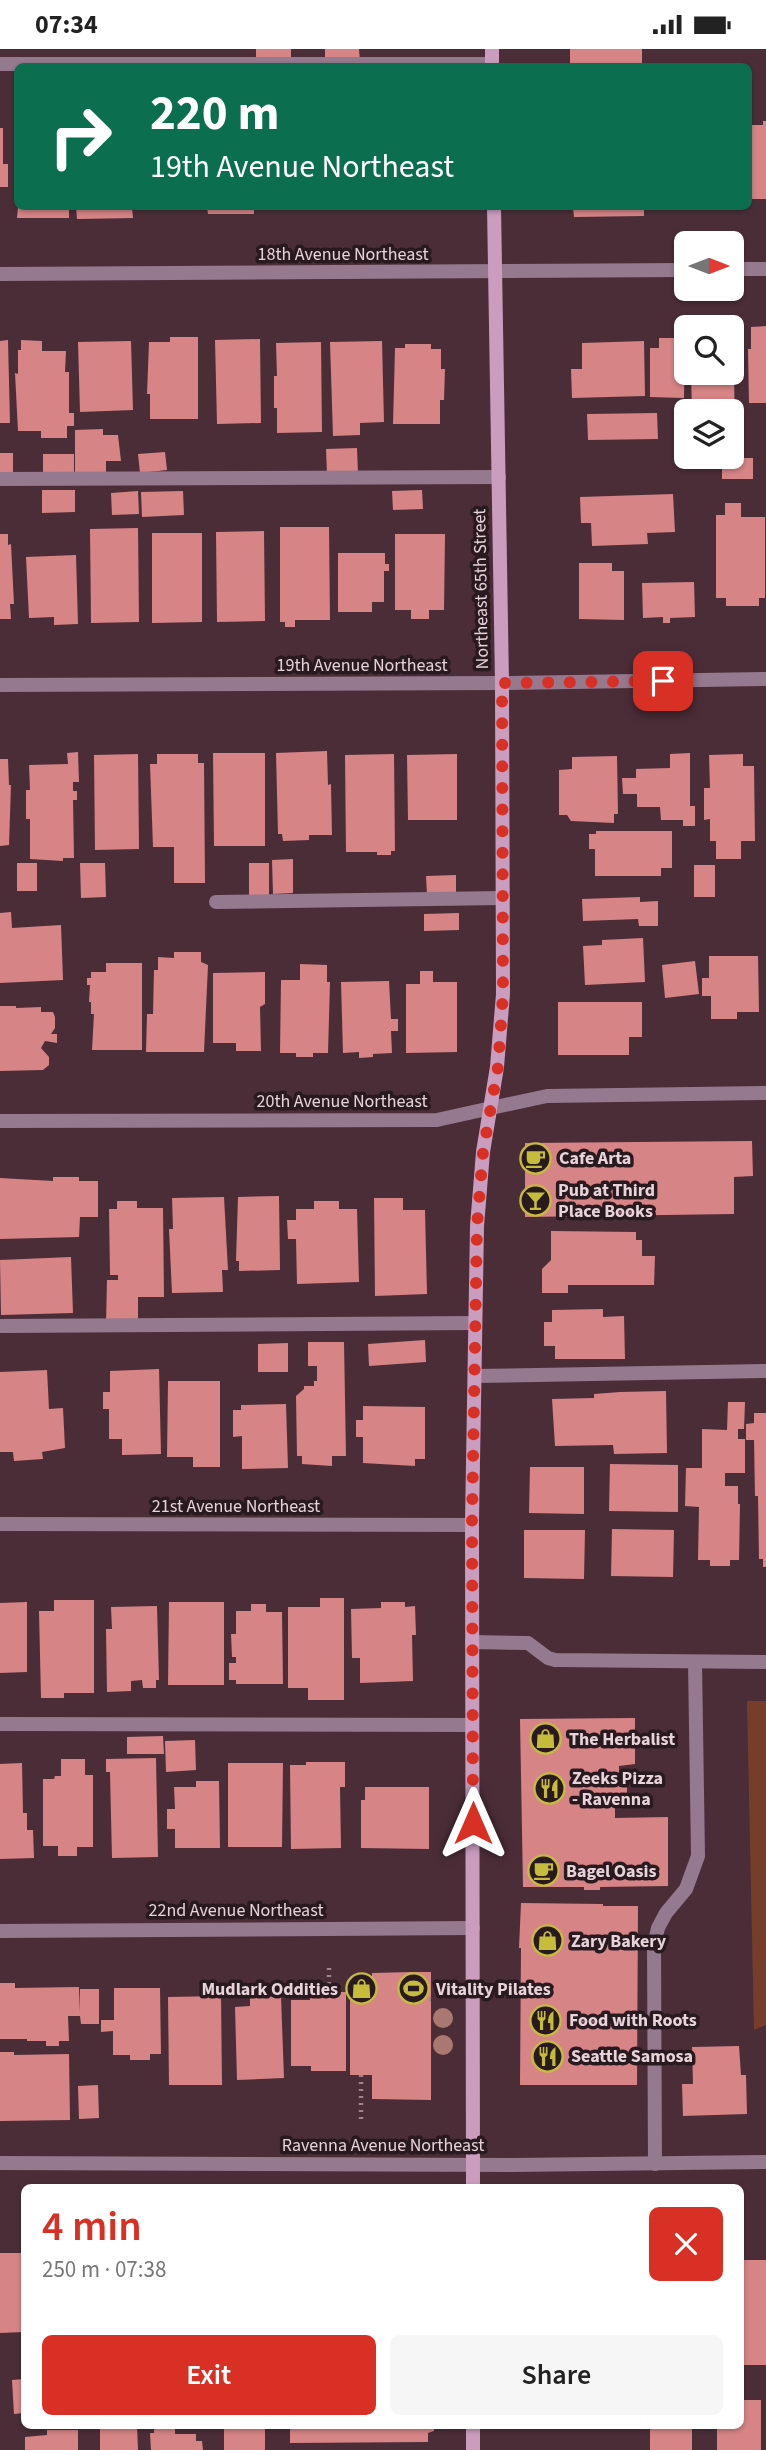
<!DOCTYPE html>
<html lang="en">
<head>
<meta charset="utf-8">
<style>
	:root { --surface:#fff; --page:#f6f6f6; --text:#222; --muted:#767676; --accent:#d93025 }
	body { margin:0; font-family:"Source Sans 3",sans-serif; background:var(--page); color:var(--text); height:100vh; display:flex; flex-direction:column; font-size:26px; white-space:nowrap }
	* { box-sizing:border-box; margin:0 }
	p { font-size:23px; color:var(--muted) }
	.icon { flex:none; width:38px; height:38px; fill:none; stroke:currentColor; stroke-width:2; stroke-linecap:round; stroke-linejoin:round }
	.map { position:relative; flex:1; overflow:hidden }
	.side { position:absolute; left:21px; top:2135px; width:723px; height:245px; display:flex; flex-direction:column; background:var(--surface); border-radius:10px; box-shadow:0 2px 5px #0004 }
	.side>* { flex:none }
	.guide { position:absolute; left:14px; top:14px; width:738px; height:147px; border-radius:10px; box-shadow:0 2px 5px #0004; background:#0b6e4f; color:#fff; overflow:hidden }
	.needle { width:46px; rotate:90deg }
	.buttons { position:absolute; left:674px; top:182px; display:grid; gap:14px }
	.buttons a { display:grid; place-items:center; width:70px; height:70px; border-radius:10px; background:var(--surface); box-shadow:0 2px 5px #0004; font-size:35px }
	.pin { position:absolute; display:grid; place-items:center; width:60px; height:60px; color:#fff; margin:-30px; border-radius:14px; box-shadow:0 4px 10px #0006 }
	.me { position:absolute; width:77px; margin:-38px; rotate:0deg; stroke-linejoin:round; filter:drop-shadow(0 0 5px #0008) }
	.turn { display:flex; align-items:center; gap:24px; height:147px; padding:0 21px; font-size:32px }
	.turn .icon { width:91px; height:91px; stroke-width:2.5 }
	.turn b { display:block; font-size:49px; line-height:60px }
	.round { display:grid; place-items:center; flex:none; width:74px; height:74px; border-radius:10px; background:var(--page) }
	.head { display:flex; align-items:center; justify-content:space-between; height:119px; padding:0 21px }
	h1 { font-size:42px; font-weight:600; line-height:52px; color:var(--accent) }
	.action { display:flex; gap:14px; margin-top:auto; padding:14px 21px }
	.action a { flex:1; height:80px; border-radius:10px; background:var(--accent); color:#fff; font-size:28px; font-weight:600; line-height:80px; text-align:center }
	.action a+a { background:var(--page); color:var(--text) }
	.status { display:flex; justify-content:space-between; align-items:center; height:49px; padding:0 35px; background:var(--surface); direction:ltr }
	.status svg { height:19px; fill:currentColor }
	.map>svg:first-child { display:block }
</style>
</head>
<body>
<div class="status"><b>07:34</b><svg viewBox="0 0 49 12"><path d="M0 12V9h3v3zM5 12V6h3v6zM10 12V3h3v9zM15 12V0h3v12zM26 1h20v11H26zM47 4h2v5h-2z"/></svg></div>
<div class="map">
<svg width="766" height="2401" viewBox="0 0 766 2401">
	<rect width="100%" height="100%" fill="#4b2d38"/>
	<path fill="#763e2a" d="M747,1652H766V1976L754,1981Z"/>
	<path fill="#d78486" d="M256,0H291V12L256,11Z
		M325,0H359L360,13L325,14Z
		M570,0H642V18H570Z
		M763,72H766V150H749V76H763Z
		M0,79H3V115H8V138H0Z
		M18,158H69V169H17Z
		M76,158H132L133,169L77,170Z
		M207,158H254V165H208Z
		M573,158H644V167L574,168Z
		M766,277V354H749L748,300H751V278Z
		M170,288H198V370H150V345H147L149,293H170Z
		M659,289H685L684,349L650,348V299H659Z
		M260,290L261,374L217,375L215,291Z
		M8,291L10,374H0V292Z
		M21,291L42,292V302H66L65,323H69V364H74V377H67V389H41V382H18L15,324L18,325V301H21Z
		M131,292L133,361L80,363L78,293Z
		M382,292L384,373L360,374V386L333,387L330,293Z
		M644,292L645,347L572,349L571,320H582V294Z
		M321,293L322,383L277,384V359H274V327H277L276,294Z
		M405,295H431V300H441V320H445L444,351H440V375H393L395,299H405Z
		M691,324H734L735,383H732V362H692Z
		M657,364L658,390L588,391L587,365Z
		M103,380V386H118L121,412H106V423L75,424V381Z
		M357,399L358,424L327,425L326,400Z
		M165,403L167,421L140,424L138,405Z
		M0,404H13V425H0Z
		M43,405H74V423L43,424Z
		M722,409H753V430H722Z
		M42,441H75V463L42,464Z
		M422,441L423,460L393,461L392,442Z
		M138,442L139,465L112,466L111,444Z
		M183,442L184,466L142,468L141,443Z
		M673,445L675,483L647,484L648,495L592,497L591,474H581L580,448Z
		M725,454H741V468H765V549H759V557H726V549H716V466H725Z
		M280,478H329L330,571H295V578H285V573H280Z
		M138,479L139,573L91,574L90,480Z
		M264,482L265,572L217,573L216,483Z
		M152,484H202V573L152,574Z
		M0,485H8V496L11,495L14,555H10L11,570H0Z
		M395,485H445L444,561H429V570H411V561H395Z
		M338,504H385V515H389V522H384V553H372V563H338Z
		M76,506L78,575L54,576V568L29,569L26,508Z
		M579,514H612V522H624V571L579,570Z
		M694,533L695,568L670,569V574H663V568L643,569L642,534Z
		M327,702L328,736L331,735L332,786H309V791L283,792L282,785H278L276,704Z
		M78,703L79,733H73V742H77V751H73L74,809H63V812L30,810V770H26V741H30L29,716L68,715L67,704Z
		M213,704H265V797H214Z
		M690,704V757H695V777H683V771H661L660,758H637V745H623L622,729H636V720L670,719V705Z
		M138,705L139,800L95,801L94,706Z
		M157,705H198V714H204L205,834H174V798H153L150,715H157Z
		M394,705L395,802H391V806H377V803H346L345,706Z
		M457,705V771H408L407,706Z
		M743,705V717H754L755,792H741V810H716V792H710V770L704,771V739H710L709,706Z
		M617,707L618,765H614V774L571,772L567,766H559V721L572,720V708Z
		M0,710H8L9,736H11L9,796L0,797Z
		M596,782H672V819H661V827H595V800H589V785H596Z
		M293,810V844L273,845L272,811Z
		M17,814H37V842H17Z
		M80,814H105L106,848L81,849Z
		M249,814H269V847H249Z
		M694,816H715V848H694Z
		M456,826V846H427L426,827Z
		M640,848V853L658,852V877H639L638,870L583,872L582,850Z
		M11,863L12,879L61,876L63,931L0,934V864Z
		M459,864V881L424,882V865Z
		M643,889L645,933L585,936L583,897L602,896V891Z
		M174,903H201V913L208,916L204,1003H146L147,965H153L154,921H158V908L174,909Z
		M709,907H758L759,963H737V970H711V947H702V929H709Z
		M695,912L699,945L665,949L662,916Z
		M106,914H142V1001H92L94,965H91V953H89L90,936H87V929H91V923H106Z
		M300,915L327,916V933H330L328,1004H313V1008H296V1004H280L281,931H300Z
		M420,922H433V933H457V1003L406,1004V935H420Z
		M265,923V955L260,958L261,1002H236V994H213V924Z
		M389,932L391,970H398V982H391L392,1004L373,1005V1008L359,1009V1003L343,1004L341,933Z
		M558,953H642V988H629V1006H558Z
		M0,957H16V959L41,958V963H53L55,968V979L51,985H57V994L45,992L41,999L49,1008V1016L43,1021L0,1022Z
		M752,1092L753,1127L734,1128V1165L525,1168V1094Z
		M53,1128H79V1132H98V1168H80L79,1188L0,1190V1129L53,1132Z
		M279,1147L280,1221L239,1222V1212H236L238,1148Z
		M224,1148L228,1221H222L223,1243L172,1244L169,1180H173L172,1149Z
		M374,1149H403V1161H425L427,1245L375,1247Z
		M117,1152H137V1159H163L164,1248H138V1273L106,1274L107,1231H118V1226H110L109,1160H117Z
		M314,1152H339V1160H357L359,1233L297,1235L296,1190H288L287,1171H296V1160H314Z
		M551,1182L636,1183V1191H642V1207H655L654,1236H568V1244H542V1220L551,1211Z
		M71,1208L73,1264L1,1266L0,1211Z
		M603,1260V1268L624,1267L625,1310H555V1297H544V1273H552V1261Z
		M425,1291L426,1313L369,1317L368,1295Z
		M308,1293H344L346,1407H332V1417L302,1415V1407H297L296,1347L304,1340V1337H314V1332H317V1317H308Z
		M288,1294V1323H258V1295Z
		M159,1320L161,1405L122,1406V1390H109V1360H103V1343H110V1322Z
		M47,1321L49,1360L63,1359L65,1399L42,1403L43,1410L14,1412L13,1403H0V1323Z
		M168,1332H220V1418H193V1408H167Z
		M666,1342L667,1404L614,1405L613,1396L555,1397L552,1350L594,1349V1345L620,1343Z
		M728,1353H745L744,1380H738V1390H745V1424H725V1437H738V1455H740L739,1511H730V1517H710V1511H698L699,1458L685,1457L686,1419H702V1380L727,1381Z
		M286,1355L288,1419L242,1420V1387L233,1388V1361H241V1356Z
		M363,1357L425,1358V1410H415V1417L363,1414V1388H356V1371H363Z
		M754,1364H766V1518H763V1510H759L758,1447H755L754,1391H746V1375L754,1374Z
		M610,1415L678,1416V1463L609,1462Z
		M530,1418H584V1465L529,1464Z
		M612,1480L674,1481L673,1528L611,1527Z
		M524,1481H585L584,1530L524,1529Z
		M320,1549H344V1651H308V1639H288V1558H320Z
		M54,1551H94V1644H64V1649H41L39,1562H54Z
		M27,1553V1623L0,1624V1554Z
		M169,1553H224V1636H168Z
		M381,1553H405V1558L415,1557L416,1586H412L413,1632L360,1634V1609H352L351,1560L381,1559Z
		M251,1555H266V1563H282L283,1635H236V1631H229V1614H236V1608H232L231,1585H236V1562H251Z
		M157,1557L159,1631H156V1639H143L142,1631L131,1632V1642L107,1643L106,1580H112L111,1558Z
		M635,1669V1715L619,1717V1738H627V1758H615V1769L668,1768V1837L600,1838V1841H584V1838H523L520,1670Z
		M163,1687L164,1705H127V1688Z
		M195,1691L196,1721L166,1723L165,1692Z
		M156,1709L158,1808L112,1809L110,1723H106V1710Z
		M61,1710H85V1726H93V1798H77V1807H58V1797H43V1730H54L55,1727H61Z
		M306,1713H345V1738H340L341,1799L291,1800L290,1716H306Z
		M22,1714L23,1764H27V1781H33L34,1809L0,1810V1715Z
		M228,1714H283L282,1798H228Z
		M196,1732H219L220,1799H175V1780H167V1760H175L174,1738H196Z
		M365,1738H429V1800L361,1799V1751H365Z
		M521,1854L603,1855V1857H638L637,2036H520L521,1899H519Z
		M413,1923H431V2051L372,2050V2026H350V1931H372V1924Z
		M0,1934H15V1939L79,1938V1963L80,1940H99V1975H81L80,1967H68L69,1992H59V1997H46V1992H27V1990H0Z
		M114,1939H160L161,2005H150V2011H130V2006H113V1982L101,1983V1971H114Z
		M310,1943H346V2022H311V2017H291V1951H310Z
		M221,1947L222,2036H169L168,1948Z
		M281,1947L284,2029L237,2031L235,1958L250,1957V1948Z
		M739,1997L741,2026H746L747,2065L683,2067L682,2035H693L692,1998Z
		M0,2003H14V2006L69,2005L70,2071L0,2072Z
		M98,2036L99,2069L79,2070L78,2037Z
		M0,2204H24V2283L0,2284Z
		M740,2211H766V2316H740Z
		M24,2330V2364L14,2365L12,2331Z
		M740,2351H761V2401H717V2376H740Z
		M100,2376H137L138,2401H100Z
		M154,2376H175V2385H196V2392H202L203,2401H151L150,2384H154Z
		M224,2376H265V2401H224Z
		M290,2376H434V2382L428,2384V2393L290,2394Z
		M650,2376H692V2401H650Z
		M47,2381H78V2401H25V2388L47,2386Z"/>
	<g fill="none" stroke-linecap="round" stroke-linejoin="round">
		<path stroke="#9d848d" stroke-width="4.5" stroke-dasharray="2 5" stroke-linecap="butt" d="M329,1919V1943
			M429,1950H436
			M361,2026V2074"/>
		<path stroke="#95798e" stroke-width="14" d="M0,15H492
			M0,430L499,428
			M216,853L503,849
			M0,1277L475,1274
			M475,1327L766,1322
			M0,1675L472,1676
			M655,2115L654,1896L658,1879L666,1864L686,1840L698,1807L695,1613"/>
		<path stroke="#95798e" stroke-width="14" d="M732,220H766
			M0,225L686,221
			M0,636L502,634L766,630
			M0,1072L437,1071L491,1059
			M0,1475L472,1476
			M472,1593L528,1594L548,1609L555,1611L766,1613
			M0,1882L473,1879
			M0,2114L512,2116L766,2113"/>
		<path stroke="#95798e" stroke-width="14" d="M491,1059L547,1047L766,1044"/>
		<path stroke="#ca9dbf" stroke-width="14" d="M492,0V18
			M473,2138L472,1472L477,1177L483,1103L497,1018L503,945L502,634L494,158
			M473,2376V2401"/>
	</g>
	<g fill="#a87871">
		<circle cx="443" cy="1969" r="10"/>
		<circle cx="443" cy="1996" r="10"/>
	</g>
	<g fill="none" stroke-linecap="round" stroke-linejoin="round">
		<path stroke="#d93025" stroke-width="12" stroke-dasharray="0 21.6" d="M473,1774L472,1472L477,1177L483,1103L498,1018L503,945L502,634L663,632"/>
	</g>
	<defs>
		<symbol id="cafe-ring" viewBox="-11 -11 22 22"><circle r="9.5" fill="#281a1f" stroke="#c6bc3c" stroke-width="1.5"/><path d="M-5.5-4.5H6V0H3Q3 3.5 0 3.5H-2.5Q-5.5 3.5-5.5 0ZM3-3.2v2h1.7v-2ZM-6 4.5H4V6H-6Z" fill="#c6bc3c"/></symbol>
		<symbol id="bar-ring" viewBox="-11 -11 22 22"><circle r="9.5" fill="#281a1f" stroke="#c6bc3c" stroke-width="1.5"/><path d="M-6-5H6L.8 .8V4.5H3.5V6h-7V4.5H-.8V.8Z" fill="#c6bc3c"/></symbol>
		<symbol id="shop-ring" viewBox="-11 -11 22 22"><circle r="9.5" fill="#281a1f" stroke="#c6bc3c" stroke-width="1.5"/><path d="M-5-2.5h2.3a2.7 3.5 0 0 1 5.4 0H5L5.5 6h-11ZM-1.5-2.5h3a1.5 2.3 0 0 0-3 0Z" fill="#c6bc3c"/></symbol>
		<symbol id="restaurant-ring" viewBox="-11 -11 22 22"><circle r="9.5" fill="#281a1f" stroke="#c6bc3c" stroke-width="1.5"/><path d="M-5-6h1v4h1v-4h1v4h1v-4h1v5L-1.5 .5V6h-2V.5L-5-1ZM5-6V6H3V1.5H1.5Q1.5-4 5-6Z" fill="#c6bc3c"/></symbol>
		<symbol id="stadium-ring" viewBox="-11 -11 22 22"><circle r="9.5" fill="#281a1f" stroke="#c6bc3c" stroke-width="1.5"/><path d="M0-5a6.5 5 0 1 0 0 10a6.5 5 0 1 0 0-10ZM-3.5-1.8h7v3.6h-7Z" fill="#c6bc3c"/></symbol>
	</defs>
	<g fill-rule="evenodd">
		<use href="#cafe-ring" x="518" y="1092" width="35" height="35"/>
		<use href="#bar-ring" x="518" y="1134" width="35" height="35"/>
		<use href="#shop-ring" x="528" y="1672" width="35" height="35"/>
		<use href="#restaurant-ring" x="532" y="1722" width="35" height="35"/>
		<use href="#cafe-ring" x="526" y="1804" width="35" height="35"/>
		<use href="#shop-ring" x="530" y="1874" width="35" height="35"/>
		<use href="#shop-ring" x="344" y="1922" width="35" height="35"/>
		<use href="#stadium-ring" x="396" y="1922" width="35" height="35"/>
		<use href="#restaurant-ring" x="528" y="1954" width="35" height="35"/>
		<use href="#restaurant-ring" x="530" y="1990" width="35" height="35"/>
	</g>
	<g text-anchor="middle" dominant-baseline="central" stroke-width="7" stroke-linejoin="round" paint-order="stroke">
		<g font-size="18" fill="#e7d3d9" stroke="#281a1f">
			<text x="343" y="205">18th Avenue Northeast</text>
			<text transform="translate(481 540) rotate(-91)">Northeast 65th Street</text>
			<text x="362" y="616">19th Avenue Northeast</text>
			<text x="342" y="1052">20th Avenue Northeast</text>
			<text x="236" y="1457">21st Avenue Northeast</text>
			<text x="236" y="1861">22nd Avenue Northeast</text>
			<text x="383" y="2096">Ravenna Avenue Northeast</text>
		</g>
		<g font-size="18" font-weight="bold" fill="#e7d3d9" stroke="#281a1f" text-anchor="start">
			<text x="559" y="1109">Cafe Arta</text>
			<text x="558" y="1141">Pub at Third<tspan x="558" dy="21">Place Books</tspan></text>
			<text x="569" y="1690">The Herbalist</text>
			<text x="572" y="1729">Zeeks Pizza<tspan x="572" dy="21">- Ravenna</tspan></text>
			<text x="566" y="1822">Bagel Oasis</text>
			<text x="571" y="1892">Zary Bakery</text>
			<text x="338" y="1940" text-anchor="end">Mudlark Oddities</text>
			<text x="436" y="1940">Vitality Pilates</text>
			<text x="569" y="1971">Food with Roots</text>
			<text x="571" y="2007">Seattle Samosa</text>
		</g>
	</g>
</svg>
<div class="buttons">
<a><svg class="needle" viewBox="-14 -14 28 28"><path d="M0-13l5 13h-10z" fill="#e53935"/><path d="M0 13l5-13h-10z" fill="#767676"/></svg></a>
<a><svg class="icon" aria-label="search" viewBox="0 0 24 24"><circle cx="10" cy="10" r="6"/><path d="M15 15l6 6"/></svg></a>
<a><svg class="icon" aria-label="layers" viewBox="0 0 24 24"><path d="M12 4l9 5-9 5-9-5zM3 14l9 5 9-5"/></svg></a>
</div>
<div class="pin" style="left:663px;top:632px;background:#d93025"><svg class="icon" aria-label="arrive" viewBox="0 0 24 24"><path d="M6 21V4h12l-3 4 3 4H6"/></svg></div>
<svg class="me" style="left:473px;top:1774px" viewBox="-20 -20 40 40"><path d="M0-17L14 15 0 8-14 15z" fill="#d93025" stroke="#fff" stroke-width="4"/></svg>
<div class="guide">
<div class="turn"><svg class="icon" aria-label="right" viewBox="0 0 24 24"><path d="M7 20v-9h11M14 6l5 5-5 5"/></svg><div><b>220 m</b>19th Avenue Northeast</div></div>
</div>
<section class="side">
<div class="head"><div><h1>4 min</h1><p>250 m · 07:38</p></div><a class="round" style="background:#d93025;color:#fff"><svg class="icon" aria-label="close" viewBox="0 0 24 24"><path d="M6 6l12 12M18 6L6 18"/></svg></a></div>
<div class="action"><a>Exit</a><a>Share</a></div>
</section>
</div>
</body>
</html>
